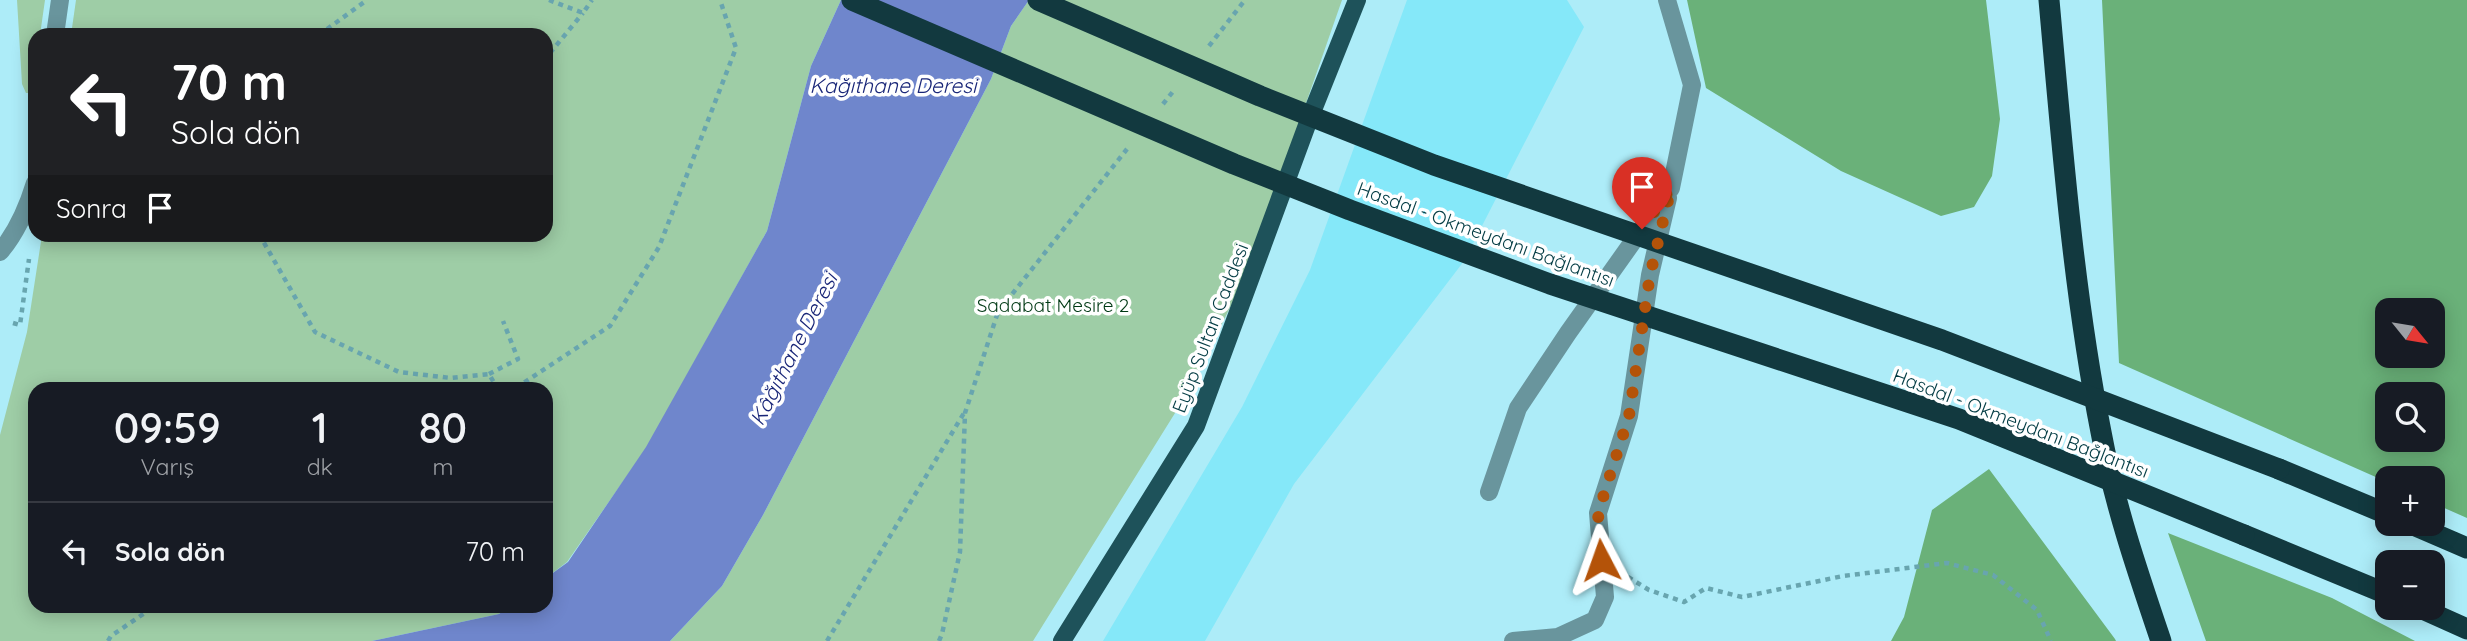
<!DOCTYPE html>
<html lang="tr">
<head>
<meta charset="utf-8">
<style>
	:root { --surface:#171b24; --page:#242831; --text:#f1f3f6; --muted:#9ea1a6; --line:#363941 }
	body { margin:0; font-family:Quicksand,sans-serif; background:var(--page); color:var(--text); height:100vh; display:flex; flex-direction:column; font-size:26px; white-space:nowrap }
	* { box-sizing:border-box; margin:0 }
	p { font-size:23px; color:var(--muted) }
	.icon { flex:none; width:38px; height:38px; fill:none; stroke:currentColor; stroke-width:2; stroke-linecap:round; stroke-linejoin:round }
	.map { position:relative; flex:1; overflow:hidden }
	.drawer { position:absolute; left:28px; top:382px; width:525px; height:231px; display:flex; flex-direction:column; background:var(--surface); border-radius:21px; box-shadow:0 4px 18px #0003 }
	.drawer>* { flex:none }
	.top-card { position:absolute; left:28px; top:28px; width:525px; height:214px; border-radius:21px; box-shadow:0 4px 18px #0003; background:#202124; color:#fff; overflow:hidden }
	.needle { width:46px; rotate:120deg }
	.tools { position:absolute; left:2375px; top:298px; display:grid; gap:14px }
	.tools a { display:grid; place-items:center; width:70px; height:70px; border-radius:14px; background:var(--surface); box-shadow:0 4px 18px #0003; font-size:35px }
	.pin { position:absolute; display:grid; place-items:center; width:60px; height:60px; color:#fff; margin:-72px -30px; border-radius:50% 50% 50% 0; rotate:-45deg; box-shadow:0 0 7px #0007 }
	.pin .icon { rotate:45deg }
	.me { position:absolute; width:77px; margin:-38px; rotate:356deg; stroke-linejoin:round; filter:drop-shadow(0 0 5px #0008) }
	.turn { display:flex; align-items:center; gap:24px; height:147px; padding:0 28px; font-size:32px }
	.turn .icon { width:91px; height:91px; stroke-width:2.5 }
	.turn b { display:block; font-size:49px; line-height:60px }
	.then { display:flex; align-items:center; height:66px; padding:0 28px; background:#0003; gap:14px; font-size:26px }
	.eta { display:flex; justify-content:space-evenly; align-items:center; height:119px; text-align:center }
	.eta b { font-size:42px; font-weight:600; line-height:49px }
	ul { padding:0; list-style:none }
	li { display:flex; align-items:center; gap:21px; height:98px; padding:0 28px; border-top:2px solid var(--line) }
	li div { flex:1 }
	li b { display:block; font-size:26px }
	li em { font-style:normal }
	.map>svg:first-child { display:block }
</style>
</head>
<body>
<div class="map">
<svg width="2467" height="641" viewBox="0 0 2467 641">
	<rect width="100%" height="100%" fill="#adecf8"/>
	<path fill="#85e8f9" d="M1407,0H1567L1584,27L1464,261L1294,484L1205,641H1103L1242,407L1310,270Z"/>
	<path fill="#9ecda6" d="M17,0H45L40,35H35L33,88L30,93H26L22,84Z
		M76,0H841L811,66L767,231L647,447L567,562L546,578V388H35V606H510L499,614L372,641H0V435L27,332L42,235L546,234V35H71Z
		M1029,0H1342L1246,275L1190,389L1033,641H670L722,586L763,515L991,79L1011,26Z"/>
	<path fill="#6ab179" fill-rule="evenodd" d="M1687,0H1986L2000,119L1992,176L1974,207L1941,216L1841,171L1706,88Z
		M2102,0H2467V518L2433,503L2432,478H2387V482L2119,363ZM2387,310H2432V355H2387ZM2387,394H2432V439H2387Z
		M1989,469L2115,639L2116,641H1891L1904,617L1932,510Z
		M2168,533L2332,598L2415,641H2206Z"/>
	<path fill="#6f86cc" d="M841,0H1029L1011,26L991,79L763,515L722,586L670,641H372L499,614L510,606H546V578L568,562L646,447L767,231L811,66Z"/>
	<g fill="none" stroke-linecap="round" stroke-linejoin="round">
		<path stroke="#68a5af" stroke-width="4.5" stroke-dasharray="5 5" stroke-linecap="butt" d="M549,0L583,13L592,0
			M319,35L367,0
			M1209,46L1245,0
			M550,53L583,13
			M1163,104L1175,89
			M259,234L315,332L399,372L451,378L489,374L497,388
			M13,323L20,325L29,259
			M489,374L518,359L503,321
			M516,388L610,326L659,247L736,48L720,0
			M1628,577L1649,590L1684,602L1706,588L1742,597L1843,576L1947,563L1993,575L2037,610L2051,641
			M108,641L111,636L155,606
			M827,641L964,413
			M939,641L942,634L960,552L965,413L998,312L1127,149"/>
		<path stroke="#69959d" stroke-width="18" d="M55,35L60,0
			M0,252C17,232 27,209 35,183
			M1489,492L1518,408L1568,333L1671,188L1692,85L1667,0
			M1513,641L1558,637L1595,620L1605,597L1598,513L1629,416L1650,275L1668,198"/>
		<path stroke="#1e525a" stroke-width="18" d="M1062,641L1196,426L1307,125L1357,0"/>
		<path stroke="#12393f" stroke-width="21" d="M2049,0C2062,144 2073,290 2101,432C2114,503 2138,573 2161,641
			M2279,469L2387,514
			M2409,523L2467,548
			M2244,535L2387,594
			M2418,607L2467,629"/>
		<path stroke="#12393f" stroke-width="21" d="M852,0L1234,164L1350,210L1550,284L1959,419L2244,535
			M1038,0L1260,96L1434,165L1942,340L2279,469"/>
	</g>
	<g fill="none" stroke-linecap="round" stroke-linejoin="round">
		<path stroke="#b45309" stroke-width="12" stroke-dasharray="0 21.6" d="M1601,560L1598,513L1629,416L1650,275L1671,188L1642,229"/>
	</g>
	<g text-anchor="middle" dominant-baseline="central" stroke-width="7" stroke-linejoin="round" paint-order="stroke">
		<g font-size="19" fill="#023b43" stroke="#fff">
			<text transform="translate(1486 234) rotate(20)">Hasdal - Okmeydanı Bağlantısı</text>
			<text transform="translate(1210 328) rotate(-69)">Eyüp Sultan Caddesi</text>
			<text transform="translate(2021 423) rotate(21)">Hasdal - Okmeydanı Bağlantısı</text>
		</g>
		<g font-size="19" fill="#003914" stroke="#fff">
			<text x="1053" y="305">Sadabat Mesire 2</text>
		</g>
		<g font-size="21" font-style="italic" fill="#192678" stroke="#fff">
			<text x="893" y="85">Kağıthane Deresi</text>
			<text transform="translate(793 349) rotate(-63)">Kâğıthane Deresi</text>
		</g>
	</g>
</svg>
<div class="tools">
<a><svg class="needle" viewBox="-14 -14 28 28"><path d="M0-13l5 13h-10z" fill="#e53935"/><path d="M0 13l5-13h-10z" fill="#9ea1a6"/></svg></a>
<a><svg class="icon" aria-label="search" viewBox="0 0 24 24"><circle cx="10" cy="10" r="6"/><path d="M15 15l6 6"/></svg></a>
<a>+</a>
<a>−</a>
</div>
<div class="pin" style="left:1642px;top:229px;background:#d93025"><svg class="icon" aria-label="arrive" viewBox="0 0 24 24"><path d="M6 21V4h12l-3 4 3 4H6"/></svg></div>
<svg class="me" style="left:1601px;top:560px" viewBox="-20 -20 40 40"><path d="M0-17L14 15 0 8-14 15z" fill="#b45309" stroke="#fff" stroke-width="4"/></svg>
<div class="top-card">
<div class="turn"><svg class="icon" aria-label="left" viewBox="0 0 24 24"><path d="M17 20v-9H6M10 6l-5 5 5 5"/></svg><div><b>70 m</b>Sola dön</div></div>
<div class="then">Sonra<svg class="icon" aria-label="arrive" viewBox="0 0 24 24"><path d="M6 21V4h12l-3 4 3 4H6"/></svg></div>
</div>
<section class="drawer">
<div class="eta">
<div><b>09:59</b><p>Varış</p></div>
<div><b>1</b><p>dk</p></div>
<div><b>80</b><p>m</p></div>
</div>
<ul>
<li><svg class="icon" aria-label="left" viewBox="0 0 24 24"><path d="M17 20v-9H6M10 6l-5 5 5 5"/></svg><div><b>Sola dön</b></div><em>70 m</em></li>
</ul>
</section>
</div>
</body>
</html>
